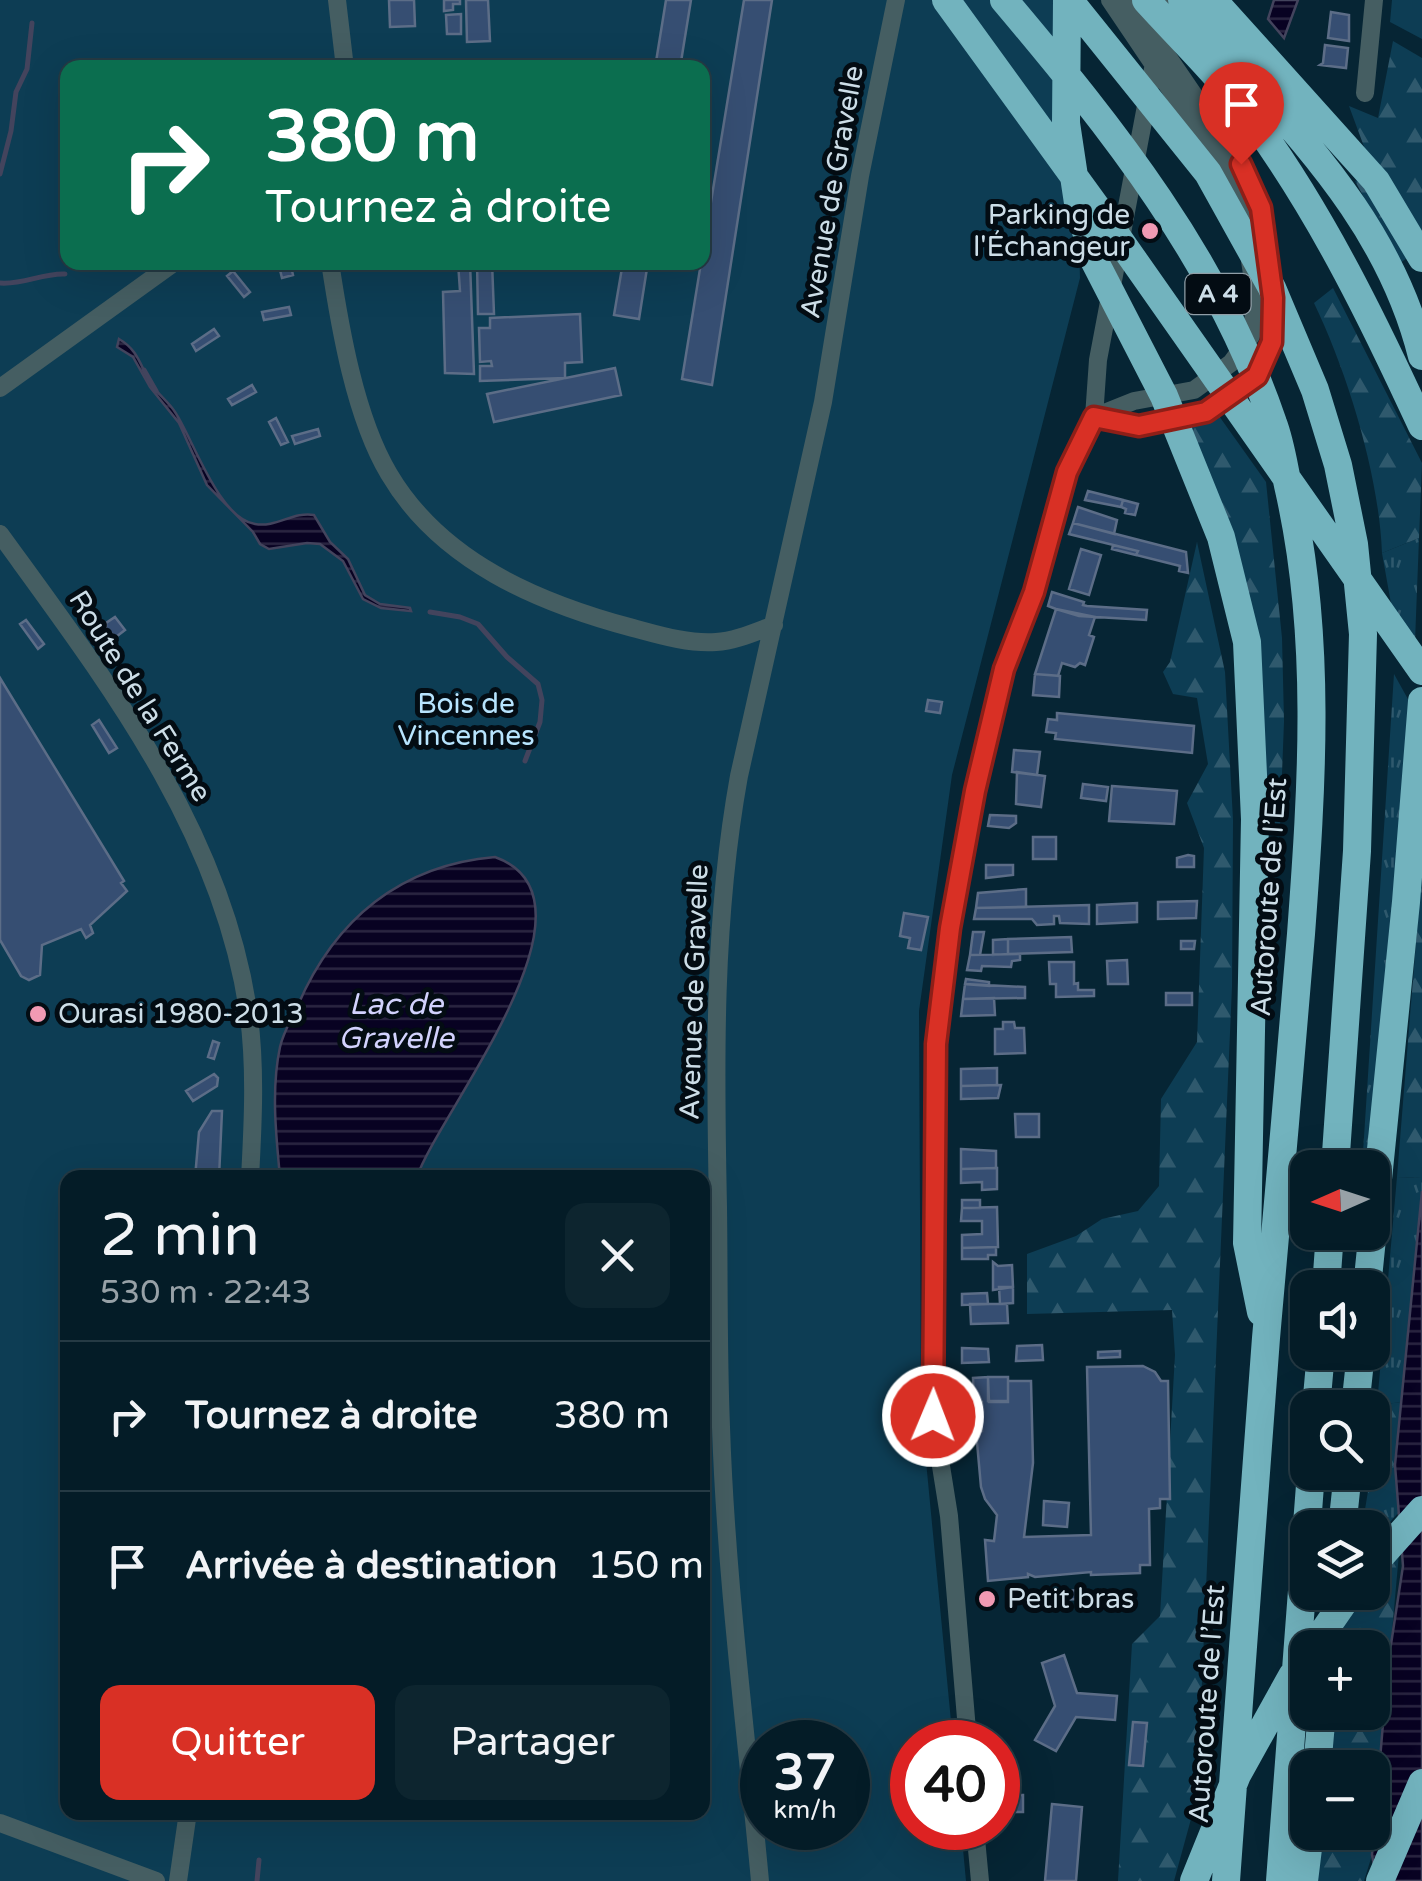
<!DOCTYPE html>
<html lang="fr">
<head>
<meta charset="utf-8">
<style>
	:root { --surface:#041c27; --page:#0d252f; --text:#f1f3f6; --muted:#97a1a7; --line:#253a44; --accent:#d93025 }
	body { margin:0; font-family:"Varela Round",sans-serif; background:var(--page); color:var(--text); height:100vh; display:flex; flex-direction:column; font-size:38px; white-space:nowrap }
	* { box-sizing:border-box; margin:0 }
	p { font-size:32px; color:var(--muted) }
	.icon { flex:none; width:55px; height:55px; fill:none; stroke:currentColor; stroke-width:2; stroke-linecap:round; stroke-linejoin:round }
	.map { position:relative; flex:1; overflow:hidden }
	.drawer { position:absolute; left:60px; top:1170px; width:650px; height:650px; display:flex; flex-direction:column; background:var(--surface); border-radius:20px; box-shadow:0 10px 40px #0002,0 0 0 2px var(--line) }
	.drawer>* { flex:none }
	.hud { position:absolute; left:60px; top:60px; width:650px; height:210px; border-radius:20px; box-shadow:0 10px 40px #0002,0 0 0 2px var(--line); background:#0b6e4f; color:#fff; overflow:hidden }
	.needle { width:65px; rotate:267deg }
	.tools { position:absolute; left:1290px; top:1150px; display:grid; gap:20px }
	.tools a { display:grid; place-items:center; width:100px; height:100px; border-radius:20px; background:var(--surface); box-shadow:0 10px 40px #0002,0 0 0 2px var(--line); font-size:50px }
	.speed { position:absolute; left:740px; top:1720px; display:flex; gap:20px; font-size:50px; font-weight:700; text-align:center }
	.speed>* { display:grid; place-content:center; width:130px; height:130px; border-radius:50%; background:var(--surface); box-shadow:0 10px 40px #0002,0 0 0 2px var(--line); line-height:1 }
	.speed small { font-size:25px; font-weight:400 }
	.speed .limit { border:15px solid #d22; background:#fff; color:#111 }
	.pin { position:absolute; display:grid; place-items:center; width:85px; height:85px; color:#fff; margin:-102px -42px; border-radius:50% 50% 50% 0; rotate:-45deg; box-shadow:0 0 10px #0007 }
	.pin .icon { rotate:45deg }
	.me { position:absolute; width:110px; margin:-55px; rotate:1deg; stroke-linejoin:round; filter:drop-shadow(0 0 8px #0008) }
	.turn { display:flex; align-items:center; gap:35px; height:210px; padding:0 40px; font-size:45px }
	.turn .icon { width:130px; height:130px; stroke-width:2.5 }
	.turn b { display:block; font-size:70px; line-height:85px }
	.round { display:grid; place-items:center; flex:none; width:105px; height:105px; border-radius:20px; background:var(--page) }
	.headline { display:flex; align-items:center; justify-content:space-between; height:170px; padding:0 40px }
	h1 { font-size:60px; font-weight:600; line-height:75px }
	.primary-button { display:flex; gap:20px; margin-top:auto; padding:20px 40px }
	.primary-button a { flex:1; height:115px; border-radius:20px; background:var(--accent); color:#fff; font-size:40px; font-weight:600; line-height:115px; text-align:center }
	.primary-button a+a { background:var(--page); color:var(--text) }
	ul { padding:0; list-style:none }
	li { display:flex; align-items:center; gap:30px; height:150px; padding:0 40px; border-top:2px solid var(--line) }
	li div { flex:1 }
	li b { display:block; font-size:38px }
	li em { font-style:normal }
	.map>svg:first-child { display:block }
</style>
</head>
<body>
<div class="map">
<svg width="1422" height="1881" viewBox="0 0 1422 1881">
	<defs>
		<pattern id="grass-tufts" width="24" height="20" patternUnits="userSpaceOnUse" patternTransform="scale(2.5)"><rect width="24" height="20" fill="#0d3d54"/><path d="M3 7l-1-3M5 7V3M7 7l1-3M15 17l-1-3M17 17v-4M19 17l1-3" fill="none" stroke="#2f596d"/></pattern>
		<pattern id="forest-firs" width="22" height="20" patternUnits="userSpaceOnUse" patternTransform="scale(2.5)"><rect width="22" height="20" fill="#0d3d54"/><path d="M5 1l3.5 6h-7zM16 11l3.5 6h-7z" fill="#2f596d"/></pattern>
		<pattern id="water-rules" width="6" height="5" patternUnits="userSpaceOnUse" patternTransform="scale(2.5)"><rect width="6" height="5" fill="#080222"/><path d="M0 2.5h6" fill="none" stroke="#2b2642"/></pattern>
	</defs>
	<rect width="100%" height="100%" fill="#062534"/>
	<path fill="url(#grass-tufts)" d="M1419,538L1415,641L1392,609L1382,553Z
		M1394,674L1409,701L1371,1167L1362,1168Z
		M1397,1177L1422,1178V1190L1402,1402L1377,1405Z
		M1395,1465L1399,1512L1373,1541L1372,1528H1362L1370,1479Z"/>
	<path fill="url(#forest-firs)" d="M1393,41L1422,58V240L1366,152L1349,106L1378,118Z
		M1367,177L1413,254L1400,263L1355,181Z
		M1333,288L1422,463L1419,538L1382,553C1379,475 1348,374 1314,303Z
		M1219,416L1266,482L1282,638L1284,721L1280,826H1264L1256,679L1188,427Z
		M1197,542L1225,672L1233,820L1232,986L1197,1797L1174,1881H1118L1132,1644L1160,1616L1175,1355L1172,1310L1027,1314V1254L1076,1236L1102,1219L1138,1211L1159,1186L1161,1099L1197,1042L1204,848L1187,803L1208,764L1197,698L1173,694L1163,672L1170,662Z
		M1422,868V1178L1397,1177Z
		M1402,1402L1395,1465L1370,1479L1377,1405Z
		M1399,1553L1372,1855L1364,1881H1314L1318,1833L1372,1832V1768L1325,1767L1330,1713L1372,1712V1648L1337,1647L1338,1633L1369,1593L1372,1592L1373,1588Z"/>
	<path fill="#0d3d54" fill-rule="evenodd" d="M0,0H1072L1080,278L952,775L919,1011L921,1409L953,1742H912V1828H961L966,1881H0ZM68,68H702V262H68ZM68,1178H702V1812H68ZM762,1742H848V1828H762Z
		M1392,0H1422V39L1390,22Z"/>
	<path fill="url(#water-rules)" stroke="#43445d" stroke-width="2.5" d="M1274,0H1298L1284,38L1268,19Z
		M119,339C138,350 140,365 150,382C157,394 168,401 175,412C193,439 219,519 255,524C276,528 294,511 314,515L330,542L348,559L365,595L380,604L410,608L411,611L381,608L363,599L343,561L320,544L307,543L269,549L260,544L253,532L207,485L179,423L150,387L133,357L117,347Z
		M495,857C614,900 437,1115 417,1177H280C276,1135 271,1089 280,1047C283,1033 292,1018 298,1005C335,919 401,865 495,857Z
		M1422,1191V1881H1377L1372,1855L1388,1664L1403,1566L1395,1465Z"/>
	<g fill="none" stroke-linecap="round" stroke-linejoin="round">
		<path stroke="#43445d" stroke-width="5" d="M0,174L11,131L16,92L27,69L32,23
			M0,283C23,285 42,273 65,274
			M144,370L156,391
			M430,612L460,617L478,624L507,657L538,684L542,700L540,722L525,761
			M257,1881L259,1860"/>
	</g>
	<path fill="#364e72" stroke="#5c6d87" stroke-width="2.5" d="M389,0H414L415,26L390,27Z
		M444,0H460V4H453V10L444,11Z
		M466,0H488L490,41L467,42Z
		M666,0H691L680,68H655Z
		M744,0H772L712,385L682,379Z
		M1331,12L1349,15V41L1328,38Z
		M461,14V34H447L446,15Z
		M1325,45L1348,48L1346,68L1320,65L1323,63Z
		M278,262H290L293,275L282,278Z
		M458,262H470L474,374L445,373L443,292L460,291Z
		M477,262H492L494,314H478Z
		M623,262H648L639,319L614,315Z
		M233,271L250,292L244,297L227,276Z
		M289,307L291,315L264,320L262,312Z
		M580,314L582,362L565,363V378L480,381V366H492L491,361L480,362L479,328H490V318Z
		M214,329L219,336L196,351L192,344Z
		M615,368L621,395L494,422L487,394Z
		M252,385L256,392L232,405L228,399Z
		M276,418L288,442L281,445L269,422Z
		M318,429L320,436L295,444L292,436Z
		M1088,491L1123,500L1121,507L1085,500Z
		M1123,500L1138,504L1135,515L1125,513L1126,509L1121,507Z
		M1078,507L1117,520L1114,534L1073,523Z
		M1073,523L1186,552L1188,573L1179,571L1180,566L1136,555L1138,551L1069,534Z
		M1113,545L1138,551L1136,555L1112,549Z
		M1081,549L1101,555L1089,595L1069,589Z
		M1052,592L1084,602L1083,605L1087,606L1147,610L1146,620L1079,616L1056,609L1048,606Z
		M1056,609L1095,617L1089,635L1094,637L1085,665L1080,663L1075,667L1062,663L1058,676L1035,674Z
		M115,617L125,630L116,637L106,629V623Z
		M26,620L44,644L38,649L20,624Z
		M1035,674L1060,676L1059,697L1033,695Z
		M0,678L124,881L121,883L127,891L90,925L93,933L86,938L81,929L42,945L40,975L29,980L21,976L0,940Z
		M928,700L942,702L940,713L926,711Z
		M1057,713L1194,726L1192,753L1055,739L1056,733L1046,732L1048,719L1057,720Z
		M99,720L117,748L109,753L92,725Z
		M1014,750L1040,752L1037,775L1012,772Z
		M1017,772L1045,776L1041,807L1016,804Z
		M1083,784L1108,787L1106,801L1081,798Z
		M1112,786L1177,791L1174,824L1109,821Z
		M990,815L1016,816V823L1009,828L988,826Z
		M1033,837H1056V859H1033Z
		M1188,855L1194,856V867H1177V858Z
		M986,865H1013V875L986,878Z
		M1026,889V907L976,908L978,893Z
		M1197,901L1196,918L1158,919V902Z
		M1137,903V922L1097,924V905Z
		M1089,905V924L1060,923L1059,916H1054V924L1037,925L1032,919H974L976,908Z
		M904,913L928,917L921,950L908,948L910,938L900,936Z
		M973,932H984L980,955H970Z
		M1071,937L1072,952L1008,954V939Z
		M1008,939V954L993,955V940Z
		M1181,941H1195L1194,949H1181Z
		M1020,954V960L1012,961L1011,967L982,966L981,971L967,970L970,955Z
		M1127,960L1128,984H1108L1107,961Z
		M1049,962H1074V984L1078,983V990H1094V996L1056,997V984H1050Z
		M966,979L989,982V986L965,984Z
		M965,984L1025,987V998L963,999Z
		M1166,993H1192V1005H1166Z
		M994,998L995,1015L961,1016L963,999Z
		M1003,1022H1014L1015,1028H1024L1025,1053L995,1054V1029H1003Z
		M213,1041L219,1043L214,1059L208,1057Z
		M997,1068V1085L961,1086V1069Z
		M214,1074L218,1078L217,1086L193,1101L186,1091Z
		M1001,1085L998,1098L961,1099V1086Z
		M212,1111H222L219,1178H195L199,1132Z
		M1015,1114H1039V1137H1016Z
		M961,1149L996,1151V1168L961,1169Z
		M997,1168V1189L982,1190V1182L961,1183V1169Z
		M962,1200H980V1208H962Z
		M997,1207L998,1247L962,1248V1235L982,1234V1221H961L962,1208Z
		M996,1247V1255H988V1259H962V1248Z
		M993,1262L998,1266L1012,1265L1013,1287L993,1290Z
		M999,1287H1013V1303L1000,1304Z
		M987,1293L988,1304L962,1305V1294Z
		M970,1304H1007L1008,1323L971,1324Z
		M1042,1345L1043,1360L1016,1361L1017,1346Z
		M962,1348L988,1349L989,1362L962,1363Z
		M1120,1351V1357L1098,1358V1352Z
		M1143,1366L1155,1372L1161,1381H1168L1170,1499H1160V1508L1149,1509L1150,1565H1140V1573L1091,1575V1572L1035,1577L1028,1574V1577L988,1581L985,1540L994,1541L997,1515L985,1499L981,1487L976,1431H982V1402L974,1403L973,1378L988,1377L989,1402H1008V1381H1031L1033,1463L1024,1537L1091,1535L1087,1367Z
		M988,1377H1008V1401H988Z
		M1044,1501L1069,1503L1067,1527L1043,1525Z
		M1086,1590V1599L1030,1600L1029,1592Z
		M993,1594L994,1604L981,1605L980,1595Z
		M1064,1655L1077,1693L1117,1696L1115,1720L1076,1717L1056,1751L1035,1740L1055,1706L1042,1663Z
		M1133,1722L1147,1723L1143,1766L1129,1765Z
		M1000,1795H1023V1812H1001Z
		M1052,1804L1082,1807L1076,1881H1045Z"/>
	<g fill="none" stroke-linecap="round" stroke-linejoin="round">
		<path stroke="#455e62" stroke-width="18" d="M337,0L345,68
			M1110,0L1224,169L1243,216
			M1129,0L1241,164L1261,208L1269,271
			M1365,93L1374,0
			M330,262C340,328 355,417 389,474C441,562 539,603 633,628C659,635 688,644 716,642C735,641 755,632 774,625
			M0,388L175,262
			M1094,417L1139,425L1206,412L1257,376L1272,342L1273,302
			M1094,417L1134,401L1194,390L1231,363L1251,336L1256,300L1250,261
			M0,534C105,679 221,828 248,1010C256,1064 253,1123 250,1178
			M968,1742L949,1516L933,1416L936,1044L951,928L986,738L1004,669L1034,593L1067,472L1094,417L1098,360L1166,0
			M0,1823L156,1881
			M975,1828L980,1881
			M178,1881L188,1812
			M760,1881C746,1730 726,1579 721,1427C718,1354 719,1281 718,1207C715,1063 713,919 739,776L823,402L860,176L896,0"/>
		<path stroke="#72b3be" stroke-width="28" d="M946,0L1102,215L1422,671
			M1004,0C1112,128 1219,262 1273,423C1281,444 1284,468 1289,490C1322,636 1312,786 1301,934C1290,1069 1278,1203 1266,1338C1251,1519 1240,1700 1226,1881
			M1067,0L1066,123L1078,203L1094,260L1164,396L1221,537L1247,642L1255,819L1247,1243L1261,1312
			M1069,0L1208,173L1272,288L1315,390L1338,465L1354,544L1363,634L1357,851L1335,1168
			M1146,0C1183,41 1225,81 1257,126C1324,219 1374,322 1422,426
			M1182,0C1275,116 1384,205 1422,356
			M1213,0L1376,181L1422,258
			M1326,1288L1330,1232
			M1367,1288L1406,902L1422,701
			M1316,1408L1321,1352
			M1355,1408L1361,1352
			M1342,1528L1348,1472
			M1372,1566L1422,1510
			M1312,1648L1351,1592
			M1317,1768L1322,1712
			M1194,1881L1237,1775L1292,1676
			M1280,1881L1311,1472
			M1304,1881L1310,1832
			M1380,1881L1422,1783"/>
	</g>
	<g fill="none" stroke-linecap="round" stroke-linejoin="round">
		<defs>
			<path id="route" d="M933,1416L936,1044L950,928L975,791L1004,669L1034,592L1067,472L1094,417L1139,426L1206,412L1257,376L1272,342L1273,298L1261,208L1241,164"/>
		</defs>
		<use href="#route" stroke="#8d1f18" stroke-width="25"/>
		<use href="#route" stroke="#d93025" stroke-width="18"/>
	</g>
	<g fill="#f19ab3" stroke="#030c13" stroke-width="4">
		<circle cx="1150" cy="231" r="10"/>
		<circle cx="38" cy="1014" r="10"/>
		<circle cx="987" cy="1599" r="10"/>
	</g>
	<g text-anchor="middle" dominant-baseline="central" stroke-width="10" stroke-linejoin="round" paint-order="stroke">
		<rect fill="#030c13" stroke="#909ea7" stroke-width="2.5" x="1185.5" y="274" width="65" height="40" rx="8"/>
		<g font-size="25" font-weight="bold" fill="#ccdde7">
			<text x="1218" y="294">A 4</text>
		</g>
		<g font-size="28" fill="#ccdde7" stroke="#030c13">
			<text transform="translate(832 192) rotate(-80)">Avenue de Gravelle</text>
			<text transform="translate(140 696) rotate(58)">Route de la Ferme</text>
			<text transform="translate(1269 897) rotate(-86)">Autoroute de l’Est</text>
			<text transform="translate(694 992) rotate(-88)">Avenue de Gravelle</text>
			<text transform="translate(1207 1704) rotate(-86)">Autoroute de l’Est</text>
		</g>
		<g font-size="28" fill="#ccdde7" stroke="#030c13" text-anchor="start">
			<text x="1130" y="215" text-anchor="end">Parking de<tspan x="1130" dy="32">l'Échangeur</tspan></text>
			<text x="58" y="1014">Ourasi 1980-2013</text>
			<text x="1007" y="1599">Petit bras</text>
		</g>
		<g font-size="28" fill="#b7e4fe" stroke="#030c13">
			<text x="466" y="704">Bois de<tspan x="466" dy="32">Vincennes</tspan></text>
		</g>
		<g font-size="30" font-style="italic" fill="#d2d2fd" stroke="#030c13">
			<text x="396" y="1004">Lac de<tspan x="396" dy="34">Gravelle</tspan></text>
		</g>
	</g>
</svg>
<div class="tools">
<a><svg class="needle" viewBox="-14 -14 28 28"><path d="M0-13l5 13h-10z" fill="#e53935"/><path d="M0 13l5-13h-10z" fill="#97a1a7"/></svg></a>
<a><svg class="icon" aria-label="sound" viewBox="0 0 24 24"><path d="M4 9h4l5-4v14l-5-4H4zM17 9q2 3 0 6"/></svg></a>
<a><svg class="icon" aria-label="search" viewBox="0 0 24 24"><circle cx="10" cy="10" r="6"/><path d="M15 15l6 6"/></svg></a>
<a><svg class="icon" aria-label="layers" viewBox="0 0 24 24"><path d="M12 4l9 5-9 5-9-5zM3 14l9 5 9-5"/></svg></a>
<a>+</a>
<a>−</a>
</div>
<div class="speed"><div>37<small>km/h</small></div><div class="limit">40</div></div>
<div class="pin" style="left:1241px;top:164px;background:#d93025"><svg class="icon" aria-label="arrive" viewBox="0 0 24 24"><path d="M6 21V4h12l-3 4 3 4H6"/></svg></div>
<svg class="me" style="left:933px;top:1416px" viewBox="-20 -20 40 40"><circle r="17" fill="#d93025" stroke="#fff" stroke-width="3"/><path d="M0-11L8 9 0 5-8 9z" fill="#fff"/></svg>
<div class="hud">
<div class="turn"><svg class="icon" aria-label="right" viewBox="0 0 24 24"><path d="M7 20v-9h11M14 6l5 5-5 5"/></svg><div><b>380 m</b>Tournez à droite</div></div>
</div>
<section class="drawer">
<div class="headline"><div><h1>2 min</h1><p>530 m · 22:43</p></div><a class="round"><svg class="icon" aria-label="close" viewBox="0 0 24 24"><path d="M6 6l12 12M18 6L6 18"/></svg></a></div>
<ul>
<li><svg class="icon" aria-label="right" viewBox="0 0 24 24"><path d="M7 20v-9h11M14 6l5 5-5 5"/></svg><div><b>Tournez à droite</b></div><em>380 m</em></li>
<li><svg class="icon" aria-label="arrive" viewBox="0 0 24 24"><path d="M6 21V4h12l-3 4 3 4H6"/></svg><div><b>Arrivée à destination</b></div><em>150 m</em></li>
</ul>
<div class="primary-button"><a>Quitter</a><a>Partager</a></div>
</section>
</div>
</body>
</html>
